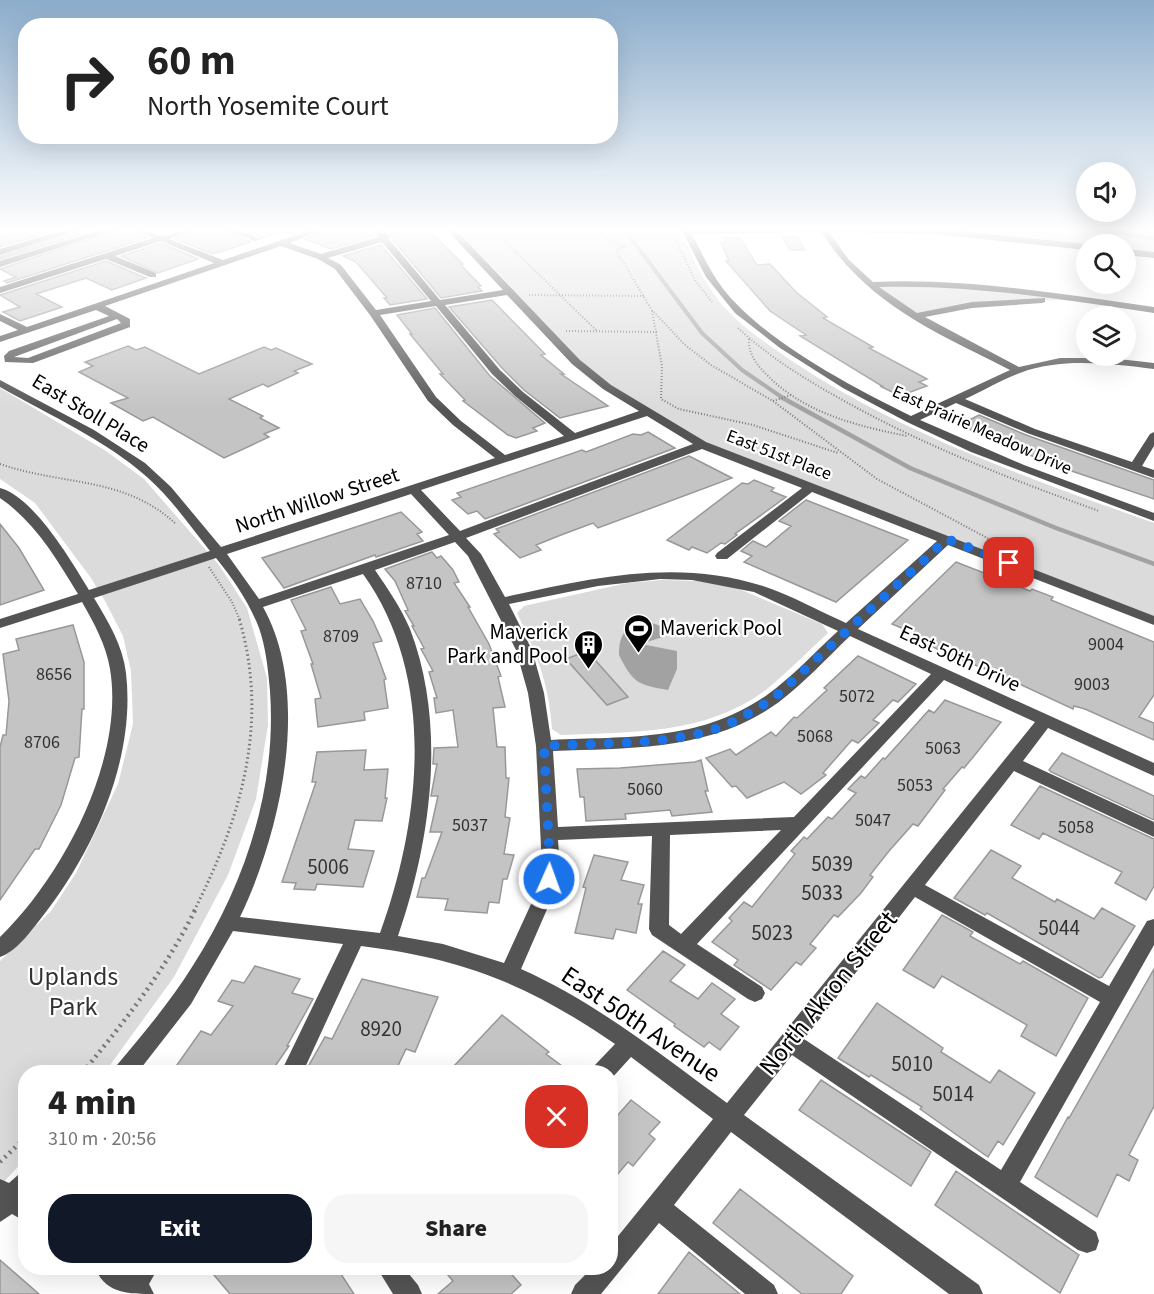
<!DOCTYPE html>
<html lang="en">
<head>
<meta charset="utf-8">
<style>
	:root { --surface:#fff; --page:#f6f6f6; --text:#222; --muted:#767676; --accent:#111827 }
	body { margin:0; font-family:"Source Sans 3",sans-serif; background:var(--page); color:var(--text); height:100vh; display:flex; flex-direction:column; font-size:22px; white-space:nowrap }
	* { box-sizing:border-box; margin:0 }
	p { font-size:20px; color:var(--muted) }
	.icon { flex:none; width:33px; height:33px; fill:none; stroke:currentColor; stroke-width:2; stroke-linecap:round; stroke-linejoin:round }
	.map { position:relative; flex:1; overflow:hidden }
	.side { position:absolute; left:18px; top:1065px; width:600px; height:210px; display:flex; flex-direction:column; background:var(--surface); border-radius:24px; box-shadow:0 6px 24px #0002 }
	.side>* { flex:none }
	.guide { position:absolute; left:18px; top:18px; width:600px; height:126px; border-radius:24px; box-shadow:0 6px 24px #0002; background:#fff; color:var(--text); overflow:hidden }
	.buttons { position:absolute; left:1076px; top:162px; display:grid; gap:12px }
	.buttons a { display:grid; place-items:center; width:60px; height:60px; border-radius:50%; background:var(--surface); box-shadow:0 6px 24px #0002; font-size:30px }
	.pin { position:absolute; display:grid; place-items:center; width:51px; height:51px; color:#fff; margin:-26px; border-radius:12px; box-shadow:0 3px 9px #0006 }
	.me { position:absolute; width:66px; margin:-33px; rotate:2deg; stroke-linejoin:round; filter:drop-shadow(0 0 4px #0008) }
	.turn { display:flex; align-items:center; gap:21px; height:126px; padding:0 30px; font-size:27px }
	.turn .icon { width:78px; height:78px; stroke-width:2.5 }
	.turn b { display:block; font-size:42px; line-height:51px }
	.round { display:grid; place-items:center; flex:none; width:63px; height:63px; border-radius:24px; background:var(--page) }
	.headline { display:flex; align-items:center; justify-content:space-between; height:102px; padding:0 30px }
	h1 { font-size:36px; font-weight:800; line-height:45px }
	.cta { display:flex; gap:12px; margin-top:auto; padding:12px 30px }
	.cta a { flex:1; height:69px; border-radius:24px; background:var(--accent); color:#fff; font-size:24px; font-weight:800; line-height:69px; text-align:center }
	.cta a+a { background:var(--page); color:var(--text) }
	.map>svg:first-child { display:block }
</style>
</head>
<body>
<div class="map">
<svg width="1154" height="1294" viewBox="0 0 1154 1294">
	<rect width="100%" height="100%" fill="#fff"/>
	<path fill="#dbdbdb" d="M77,229H113L0,264V252Z
		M456,229H681C690,255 702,279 719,301C734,321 768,345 789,359C901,434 1028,478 1154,523V617L702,442L615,390L587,367Z
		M917,229H1154V254L1125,250V244H1086Z
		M932,283L1102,303L1058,300L1016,301L917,316L871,285Z
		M0,388L106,451L144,479L219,565L247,608L267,678L268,725L256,799L228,875L174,977L105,1072H26L25,1159L0,1186V961L51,911L76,873L118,784L133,724L131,671L123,636L105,601L91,578L35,503L0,479Z
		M662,580L697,581L732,586L822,624L828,633C808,651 788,672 767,689C707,735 632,732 561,735L552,729C549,684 537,654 517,613L524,606L627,583Z"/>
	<path fill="#a2a2a2" d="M640,622C654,622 661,625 672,634L647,642L646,645L677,651V669L668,690C638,685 633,683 619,655C619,638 623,628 640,622Z"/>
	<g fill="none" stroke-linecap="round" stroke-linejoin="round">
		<path stroke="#a2a2a2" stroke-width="4" d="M624,229L702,333L742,370L783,398
			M1093,229L1154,238"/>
		<path stroke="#a2a2a2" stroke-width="4.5" d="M781,397L910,468L1056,528L1154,564"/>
	</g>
	<path fill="#c4c4c4" stroke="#989898" stroke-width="1.5" d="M27,229H60L0,247V237Z
		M83,229H96L0,259V257Z
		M119,229H131L147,238L7,283L4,281L16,277L0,269Z
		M197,229H223L251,242L213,254L175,239Z
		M243,229H307L292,234L282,231L263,238Z
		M328,229H370L374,236L331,249L305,239Z
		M384,229H427L463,264L461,265L481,286L478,287L482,291L441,298Z
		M797,236L805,250H790L782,237Z
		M724,238H740L757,265L770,264L796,292L827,317L823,318L873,347L869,348L927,379L919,382L927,386L900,396L880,386H882L800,336L806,335L770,311L726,261H729L721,243H726Z
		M161,243L198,259L158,273L121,256Z
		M381,245L427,299L390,305L384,298H387L356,262L343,256Z
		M106,261L146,278L112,290L86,278L36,294L62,307L20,321L3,312L20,307L0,295Z
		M492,300L545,354L541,355L564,374H561L608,406L560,418L524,390L502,368L449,307Z
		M435,308L490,376L545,423L533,428L537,431L516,438L508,435L463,401L465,400L440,374H443L410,334H412L397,315Z
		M128,346L136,350L145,347L199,374L264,347L271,350L276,348L312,364L294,371L298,373L268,387L263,384L229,399L263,416L260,418L279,428L264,434L269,437L224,458L153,417L143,421L111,403L128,398L79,372L93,366L85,362Z
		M979,415L1026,435L1154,480V499L1051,464L959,425Z
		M648,432L675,448L485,519L477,511L468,514L452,500L461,497L457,493L582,450L586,452L633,434L641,435Z
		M689,456L732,478L598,528L593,523L561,535L536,545L541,550L520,558L494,534L499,532L496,529Z
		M754,480L774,488L771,491L786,497L735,534L737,535L725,544L721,543L707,553L692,547L689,550L667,540L742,483L748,484Z
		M806,500L885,531L908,540L836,602L744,562L752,556L741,551L753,541L766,547L791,526L779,521Z
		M401,512L422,532L417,534L423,541L376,557L375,555L284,588L262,558Z
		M0,524L19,548L44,590L0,605Z
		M432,552L437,558L441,556L453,570L459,582L454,583L470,607H468L489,644L501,676L498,677L505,707L493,708L497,747H505L506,778H509L505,817L510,818L504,854L514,855L507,879H503L499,903L489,902L487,913L445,910L448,899L417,897L422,878H425L442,832H430L438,796H431L437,764H433L434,748L458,747L453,710L436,713L434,698H437L429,672L433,671L421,649L424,648L412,626H414L405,611L408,610L395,581L385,569Z
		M956,562L1030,591L1032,589L1053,597L1051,600L1154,642V695L1139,717L1154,723V740L1085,709L1074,706L1073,709L996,673L954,657L933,647L937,643L892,624Z
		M331,587L340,604L360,599L373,621L382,641L373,643L386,679L384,680L388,708L364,712L365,720L318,727L315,699L321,698L311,664H313L301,631L306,630L291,600Z
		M73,625L84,662V709H82L79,757L75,758L61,805L39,849H35L0,900V747L3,735H6L9,701L3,654L19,650L16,639Z
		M587,651L628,697L607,705L566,659Z
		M858,656L916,684L898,702L893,700L873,720L879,723L858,743L852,740L823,773L826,775L801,794L784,782L747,798L736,786L732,787L706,758L730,749L736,755L771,732L776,736L794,717L797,718L827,690L824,688Z
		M945,700L1001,722L974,756L964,768L962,767L943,789L945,790L918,826L913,824L889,851L870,875L873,877L861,893L838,917L834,915L810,944L816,948L801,965L796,962L771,990L734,965L738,960L712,942L732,921L729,918L744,902L752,907L795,854L791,851L804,837L807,839L828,817L832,819L856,793L848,789L861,776L865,778L883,758L885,759L929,710L934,713Z
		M366,750L364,770L388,769L385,798H387L382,821L355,820L348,849L374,851L363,887L317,884L315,890L294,889L296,883L282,882L316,782H312L317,752Z
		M1062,753L1154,796V820L1051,772L1049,770Z
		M701,760L708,791H705L712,812L672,816L670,810L625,814L626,819L586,821L584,797H580L577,769L620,768L695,762Z
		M1040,786L1154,839V886L1146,900L1115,883L1122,872L1043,833L1039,839L1011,825Z
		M991,850L1021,866L1012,878L1055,902L1057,899L1094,919L1102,908L1135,926L1102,977L1099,978L987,913L985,915L954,898Z
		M594,855L628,862L621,880L644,885L638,904H642L636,933L616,929L613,939L575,933L586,888L583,887Z
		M942,915L973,932L970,936L1020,964L1023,961L1088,998L1056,1056L1021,1036L1027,1025L942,976L934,988L903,970Z
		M663,951L685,965L670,981L698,999L712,983L735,999L721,1014L739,1027L720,1050L709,1042L704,1047L674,1026L675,1024L627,990Z
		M255,966L300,979L292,993L313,999L287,1046H289L271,1072H172L201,1031L211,1035L233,1006L218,1001L232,980L244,983Z
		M1154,969V1106L1129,1155L1138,1160L1129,1181L1117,1174L1097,1217L1035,1177L1068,1117L1069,1118Z
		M362,979L438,997L415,1052L406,1049L395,1072H305L325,1037L332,1039Z
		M877,1003L943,1048L941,1052L990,1083L999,1070L1035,1093L1003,1145L998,1141L988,1157L920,1109L922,1107L871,1075L869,1077L838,1058Z
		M502,1015L549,1052L546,1054L570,1072H464L455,1065Z
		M821,1080L931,1152L911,1186L799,1110Z
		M631,1100L660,1122L649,1134L655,1139L633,1166L628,1162L610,1183V1111L617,1116Z
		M956,1171L1079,1255L1060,1293L935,1205Z
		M740,1189L853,1276L841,1294H802L713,1223Z
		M689,1252L740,1294H658Z
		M0,1260L39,1294H0Z
		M208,1268H337L354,1294H230Z
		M442,1268H506L521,1285L511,1294H438L453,1281Z"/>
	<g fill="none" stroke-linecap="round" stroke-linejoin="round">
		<path stroke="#767676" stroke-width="2" stroke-dasharray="1 2" stroke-linecap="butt" d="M492,229L597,331
			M596,229L606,239L625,246L616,250L651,309L684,344L711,365L773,401L877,479L1006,548
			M670,229L696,282L712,302
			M1091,238L1113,242V244
			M529,295L644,296
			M652,311L662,366L661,399L679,409L753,425L838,453
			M738,328C768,356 803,378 839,398C922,445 1010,479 1099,511
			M566,331L657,332
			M749,339C748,354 757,365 767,375C804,413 857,426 907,436
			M773,401L791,395
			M0,464C64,486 124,476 176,524
			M209,567L232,602L240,620"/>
		<path stroke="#767676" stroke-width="3" stroke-dasharray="1.5 3" stroke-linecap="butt" d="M194,911C241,818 270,723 239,618"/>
		<path stroke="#767676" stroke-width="4.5" stroke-dasharray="2 4.5" stroke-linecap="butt" d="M83,1072C125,1021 166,969 195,910
			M0,1162L26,1137"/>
		<path fill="#545454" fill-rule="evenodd" d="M68,229H81L0,255V249Z
			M104,229H117L0,267V261Z
			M133,229C145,229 153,235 161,236C169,236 183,229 195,229L169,239L223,260L314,229H326L289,243L321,254L378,237L372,229H381L389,236V239L440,300L503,290L446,229H455L580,360L611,385L706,442L1154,616V625L948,545L858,629L1154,763V776L1048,728L1023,761L1154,822V837L1014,771L925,885L1109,986L1147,921L1154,919V945L1020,1182L1096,1232L1099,1241L1096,1250L1087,1253L1078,1250L792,1055L744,1115L979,1285L983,1294H949L731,1132L674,1205L774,1285L778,1294H745L659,1223L601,1294H571L575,1285L592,1268H610V1246L713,1119L631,1057L611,1079L610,1072H592L595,1065L615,1044C529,985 465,959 361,946L303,1072H281L343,944L233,931L191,1004L138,1072H114L117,1065C144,1033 170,1002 192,967C245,885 277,788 270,691C268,669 266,648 259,628C249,602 233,579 216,558L94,598C108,621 123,646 126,673C136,759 94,851 42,917C31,931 17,951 0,957V937C63,876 125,759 110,669C106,645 94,623 82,602L0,628V619L78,594C56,558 35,522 0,498V488C34,497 72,562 89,590L210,551C190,526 171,498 147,477C104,439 49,415 0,387V380L94,430L145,463L171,487L221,547L495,458L453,425L428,401L370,315L335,269L318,259L281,246L105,306L130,319V327L33,363L5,362L4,356L9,351L109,316L96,310L0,342V336L18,330L0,321V314L27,327L214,263L161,241L115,256L156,273V277H150L106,259L0,293V287L153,238ZM382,242L431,301L376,310L341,265L328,258ZM507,295L572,364L603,389L639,411L575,433L523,392L500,370L445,305ZM436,306L492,374L515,396L564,436L505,455L461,421L436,397L380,315ZM117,319L121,323L28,358L14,357ZM647,416L693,444L460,531L421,490ZM702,449L802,488L717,553L715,556L717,559H727L812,492L937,541L846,623C819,611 791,595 763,586C676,558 591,578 505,597L481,554L466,538ZM411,494L449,535L259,599L227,554ZM455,542L468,556L516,650L528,693L536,746L542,867L537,891L504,963L443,944L398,936C431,841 447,725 410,629C401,608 388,589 375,570ZM363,574C437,677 421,820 380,933L240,917C281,832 312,694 263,607ZM660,579L692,580L754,592L838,631C815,652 792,677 767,695C699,742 630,736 551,740L544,693L532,650L509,604L598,586ZM850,636L931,674L794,817L558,827L553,751C632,748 712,751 779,702C804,683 827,658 850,636ZM944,680L1035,722L727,1103C660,1054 597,1003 521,969L555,891L560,867L558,840L652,836L649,929L652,935L748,999L755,1002L762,999L765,993L762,987L697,944ZM781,830L681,934L669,925L670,835ZM915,897L1100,1002L1001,1170L804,1039Z
			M225,229H237L261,239L254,241Z
			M681,229H940L1086,244V250L935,234L829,232L849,260L873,282C968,278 1060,294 1154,307V313C1063,300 972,284 879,287L917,313L972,302L1045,298V302L1042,303L972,308L925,317L1019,367L1060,358H1110L1154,363V369C1111,364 1062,357 1020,373C1001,380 983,391 965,399L1035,429L1132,462L1150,434L1154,432V446L1142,466L1154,470V478L1027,433L956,403L920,420L1024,465L1154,513V521L971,452L907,422L843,388L780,348L735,313L706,277ZM821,232C870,306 934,331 1010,370L911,416C852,387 766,342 724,290C711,273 702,254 692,234Z
			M1125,249L1154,252V258L1125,255Z
			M26,1172V1222L12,1214L0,1222V1179L9,1183L18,1175Z
			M95,1268H158L149,1284L154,1294C129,1294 106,1294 95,1268Z
			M377,1268H404L418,1285L422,1294H393Z"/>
	</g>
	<linearGradient id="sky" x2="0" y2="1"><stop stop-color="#8cadcc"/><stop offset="0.56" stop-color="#fff"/><stop offset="1" stop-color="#fff" stop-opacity="0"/></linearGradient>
	<rect width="1154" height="410" fill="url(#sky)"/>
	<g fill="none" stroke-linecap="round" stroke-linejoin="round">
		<path stroke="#1a73e8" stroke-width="10" stroke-dasharray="0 18" d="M549,879L550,867L544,746C597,743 659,745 709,731C733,724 754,711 775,697L947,539L1009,563"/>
	</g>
	<defs>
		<symbol id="stadium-pin" viewBox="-11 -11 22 30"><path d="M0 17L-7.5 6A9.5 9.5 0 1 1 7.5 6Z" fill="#000" stroke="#fff"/><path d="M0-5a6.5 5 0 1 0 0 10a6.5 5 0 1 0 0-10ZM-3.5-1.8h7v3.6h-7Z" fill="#fff"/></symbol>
		<symbol id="building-pin" viewBox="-11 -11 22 30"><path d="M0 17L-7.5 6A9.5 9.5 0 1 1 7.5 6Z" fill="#000" stroke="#fff"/><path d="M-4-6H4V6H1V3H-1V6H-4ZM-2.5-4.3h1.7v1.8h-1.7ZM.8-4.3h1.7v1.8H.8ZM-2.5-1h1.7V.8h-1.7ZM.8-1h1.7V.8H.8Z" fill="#fff"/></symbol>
	</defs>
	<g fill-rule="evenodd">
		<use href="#stadium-pin" x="622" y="612" width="33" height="45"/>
		<use href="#building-pin" x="572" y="628" width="33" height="45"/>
	</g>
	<g text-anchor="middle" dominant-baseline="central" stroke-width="4.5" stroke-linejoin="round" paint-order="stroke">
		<g font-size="18" fill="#000" stroke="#fff">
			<text transform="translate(982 430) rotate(24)">East Prairie Meadow Drive</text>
			<text transform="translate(779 455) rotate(21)">East 51st Place</text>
		</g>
		<g font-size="18" fill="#313131">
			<text x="424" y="583">8710</text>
			<text x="341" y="636">8709</text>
			<text x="1106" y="644">9004</text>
			<text x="54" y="674">8656</text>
			<text x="1092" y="684">9003</text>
			<text x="857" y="696">5072</text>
			<text x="815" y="736">5068</text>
			<text x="42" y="742">8706</text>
			<text x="943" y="748">5063</text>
			<text x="915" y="785">5053</text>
			<text x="645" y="789">5060</text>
			<text x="873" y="820">5047</text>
			<text x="470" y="825">5037</text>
			<text x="1076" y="827">5058</text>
		</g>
		<g font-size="21" fill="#000" stroke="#fff">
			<text transform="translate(91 413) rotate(31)">East Stoll Place</text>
			<text transform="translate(317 500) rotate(-18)">North Willow Street</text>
			<text transform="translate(960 658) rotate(25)">East 50th Drive</text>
		</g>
		<g font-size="21" fill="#000" stroke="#fff" text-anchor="start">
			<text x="660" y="628">Maverick Pool</text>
			<text x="568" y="632" text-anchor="end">Maverick<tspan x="568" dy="24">Park and Pool</tspan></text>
		</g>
		<g font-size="21" fill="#313131">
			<text x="832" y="864">5039</text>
			<text x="328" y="867">5006</text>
			<text x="822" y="893">5033</text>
			<text x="1059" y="928">5044</text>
			<text x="772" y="933">5023</text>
			<text x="381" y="1029">8920</text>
			<text x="912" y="1064">5010</text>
			<text x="953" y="1094">5014</text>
		</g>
		<g font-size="26" fill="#323232" stroke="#fff">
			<text x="73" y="976">Uplands<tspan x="73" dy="30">Park</tspan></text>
		</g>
		<g font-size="26" fill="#000" stroke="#fff">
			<text transform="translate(828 993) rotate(-51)">North Akron Street</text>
			<text transform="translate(641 1024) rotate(34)">East 50th Avenue</text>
		</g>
	</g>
</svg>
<div class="buttons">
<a><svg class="icon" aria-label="sound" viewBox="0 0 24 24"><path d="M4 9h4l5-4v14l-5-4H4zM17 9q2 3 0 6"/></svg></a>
<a><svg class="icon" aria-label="search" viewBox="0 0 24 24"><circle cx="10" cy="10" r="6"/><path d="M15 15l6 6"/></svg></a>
<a><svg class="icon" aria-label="layers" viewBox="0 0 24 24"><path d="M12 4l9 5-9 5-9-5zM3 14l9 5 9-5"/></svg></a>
</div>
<div class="pin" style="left:1009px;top:563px;background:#d93025"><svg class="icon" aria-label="arrive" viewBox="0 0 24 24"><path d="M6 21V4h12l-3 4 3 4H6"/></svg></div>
<svg class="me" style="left:549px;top:879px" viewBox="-20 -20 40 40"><circle r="17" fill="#1a73e8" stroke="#fff" stroke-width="3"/><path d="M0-11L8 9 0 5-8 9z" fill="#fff"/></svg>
<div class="guide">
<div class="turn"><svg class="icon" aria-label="right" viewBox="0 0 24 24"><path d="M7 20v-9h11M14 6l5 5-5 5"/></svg><div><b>60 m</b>North Yosemite Court</div></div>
</div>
<section class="side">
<div class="headline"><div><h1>4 min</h1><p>310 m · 20:56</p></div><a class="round" style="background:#d93025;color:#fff"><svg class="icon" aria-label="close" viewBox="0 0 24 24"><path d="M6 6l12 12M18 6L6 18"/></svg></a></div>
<div class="cta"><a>Exit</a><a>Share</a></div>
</section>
</div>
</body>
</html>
